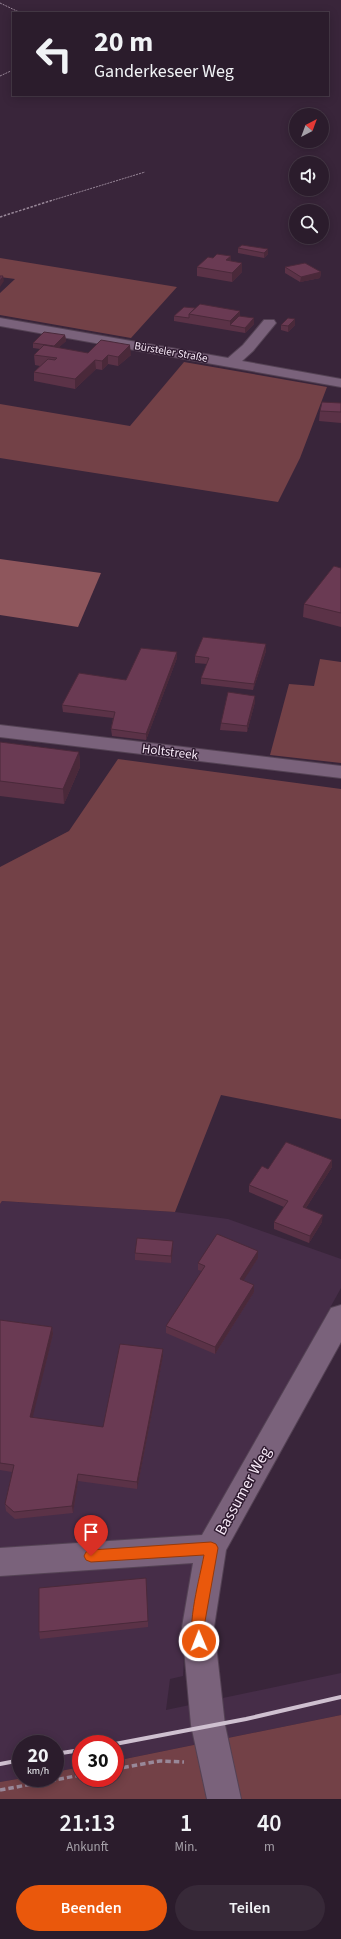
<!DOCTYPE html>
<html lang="de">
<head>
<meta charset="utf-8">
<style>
	:root { --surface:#2b1c2c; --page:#372938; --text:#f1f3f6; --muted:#a6a1a9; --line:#473a48; --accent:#ea580c }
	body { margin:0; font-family:"Source Sans 3",sans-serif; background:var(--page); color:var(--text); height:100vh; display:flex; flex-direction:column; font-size:15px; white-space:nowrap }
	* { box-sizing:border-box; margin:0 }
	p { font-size:13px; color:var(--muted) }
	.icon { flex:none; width:22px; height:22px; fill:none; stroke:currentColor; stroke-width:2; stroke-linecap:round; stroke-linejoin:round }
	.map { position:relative; height:1799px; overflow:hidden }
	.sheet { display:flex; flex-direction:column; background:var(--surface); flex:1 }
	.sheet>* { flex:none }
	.guide { position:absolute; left:12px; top:12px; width:317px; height:84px; border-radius:0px; box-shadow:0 2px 10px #0003,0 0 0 1px var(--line); background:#2b1c2c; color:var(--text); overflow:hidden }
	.needle { width:26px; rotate:41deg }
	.fabs { position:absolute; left:289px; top:108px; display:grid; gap:8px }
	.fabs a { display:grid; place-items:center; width:40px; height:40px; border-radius:50%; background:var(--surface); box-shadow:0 2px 10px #0003,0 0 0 1px var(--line); font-size:20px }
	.speed { position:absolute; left:12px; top:1735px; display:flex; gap:8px; font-size:20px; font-weight:700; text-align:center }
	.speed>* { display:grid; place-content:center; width:52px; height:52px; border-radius:50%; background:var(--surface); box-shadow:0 2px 10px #0003,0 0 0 1px var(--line); line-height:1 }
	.speed small { font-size:10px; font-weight:400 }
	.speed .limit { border:6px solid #d22; background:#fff; color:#111 }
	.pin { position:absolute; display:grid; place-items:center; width:34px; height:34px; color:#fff; margin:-41px -17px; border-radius:50% 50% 50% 0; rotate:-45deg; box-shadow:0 0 4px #0007 }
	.pin .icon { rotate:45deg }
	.me { position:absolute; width:44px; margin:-22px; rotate:359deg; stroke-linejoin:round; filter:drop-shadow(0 0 3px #0008) }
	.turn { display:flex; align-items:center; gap:14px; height:84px; padding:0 16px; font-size:18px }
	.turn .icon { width:52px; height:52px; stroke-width:2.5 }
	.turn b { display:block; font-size:28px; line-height:34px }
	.eta { display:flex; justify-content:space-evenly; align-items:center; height:68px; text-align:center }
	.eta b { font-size:24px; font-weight:600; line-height:28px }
	.cta { display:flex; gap:8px; margin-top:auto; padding:8px 16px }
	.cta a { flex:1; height:46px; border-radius:24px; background:var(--accent); color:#fff; font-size:16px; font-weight:600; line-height:46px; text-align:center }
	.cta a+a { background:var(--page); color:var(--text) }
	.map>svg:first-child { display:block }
</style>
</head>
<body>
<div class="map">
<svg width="341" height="1799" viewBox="0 0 341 1799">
	<rect width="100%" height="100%" fill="#39253a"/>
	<path fill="#462d48" d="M2,1201L175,1212L228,1219L341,1259V1288L197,1548L186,1623L183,1676L170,1679L166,1710L341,1673V1715L115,1761V1744H81V1767L55,1772V1744H21V1778H23L0,1782V1204Z"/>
	<path fill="#734147" d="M0,258L177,287L131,338L0,315V293L15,279L0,277Z
		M184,362L327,387L300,458L278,502L0,458V404L130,426Z
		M320,659L341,662V763L270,755L289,684L314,686Z
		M118,759L341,789V1119L221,1095L175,1212L2,1201L0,1204V867L69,831Z
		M341,1715V1799H0V1782L23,1778H55V1772L81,1767V1778H115V1761Z"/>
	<path fill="#8e565c" d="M0,559L101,573L78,627L0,615Z"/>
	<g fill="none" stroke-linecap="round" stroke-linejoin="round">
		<defs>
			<path id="minor" d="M0,318L228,358L243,345L264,320H274L276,323L253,351L242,361L341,379V387L0,326Z
				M0,725L341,766V778L0,737Z
				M341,1305V1342L226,1550L214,1627L225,1725L241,1799H207L191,1725L182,1627L193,1563L0,1576V1548L202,1535L331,1308Z"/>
		</defs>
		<use href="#minor" stroke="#544254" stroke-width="2"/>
		<path stroke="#989" stroke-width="1" stroke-dasharray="2 1" stroke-linecap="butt" d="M0,3L21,13
			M0,76L13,70
			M50,201L145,172"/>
		<path stroke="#989" stroke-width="1.5" stroke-dasharray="2.5 1.5" stroke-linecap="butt" d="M0,217L53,200"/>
		<path stroke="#989" stroke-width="3.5" stroke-dasharray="5.5 3" stroke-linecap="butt" d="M115,1769L160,1761L184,1762
			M0,1790L81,1775"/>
		<use href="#minor" fill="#7a627b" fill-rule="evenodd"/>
		<path stroke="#cfc0d0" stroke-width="4" d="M115,1744L246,1719L341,1697
			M55,1754L81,1750
			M0,1764L21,1760"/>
	</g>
	<path fill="#5b3247" d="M238,248L268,249V254L264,258L238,253Z
		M231,256V261L242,272L232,282L197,276V267L213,258Z
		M285,267L321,272L320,278L300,282L285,273Z
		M184,307L240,316L254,324L245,333L174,321V316Z
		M281,325H295L288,332L281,330Z
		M65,335L66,341L58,348L88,353L131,355L118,366L108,364L102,370L96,369L75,389L34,381V372L40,366L35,365L34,355L40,349L33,348V343Z
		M341,403V423L319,421L320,411Z
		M341,568V627L303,617L304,604Z
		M266,651L253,690L201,684V678L207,664L195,663V656Z
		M177,658L146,740L112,736L111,729L113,718L63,712L62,705L126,680Z
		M255,702L247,732L220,730L221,723Z
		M0,742L79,752L80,767L64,804L0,796Z
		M332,1160V1167L306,1208L322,1222L309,1243L274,1229V1222L284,1207L249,1192V1185L268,1169Z
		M173,1248L171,1263L135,1260V1253Z
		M258,1258L243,1280L254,1292L215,1354L166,1333V1326L202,1271L198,1270V1263Z
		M0,1320L52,1327L53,1334L32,1418L103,1427L163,1349V1356L137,1489L78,1481L73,1513L15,1519L6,1511L5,1504L12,1472L0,1470Z
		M148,1621V1627L40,1639L39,1632Z"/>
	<path fill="#4a293a" d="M268,249V254L264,258V253Z
		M231,256V265L226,260Z
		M242,263V272L232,282V273Z
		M321,272L320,278L300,282L301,277Z
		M3,276L4,281L0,287V281Z
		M240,311V320L230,325V331V321Z
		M254,318V324L245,333V328Z
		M295,319V325L288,332V326Z
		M65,335L66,341L54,352V346Z
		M130,345L131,355L118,366V357Z
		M108,355V364L102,370V361Z
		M95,360L96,369L75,389V379Z
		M266,644V651L253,690L254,684Z
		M177,652V658L146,740V734Z
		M255,696V702L247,732V726Z
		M79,752L80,767L64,804L63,789Z
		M332,1160V1167L302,1214L303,1207Z
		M323,1215L322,1222L309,1243L310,1236Z
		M173,1241V1248L171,1263V1256Z
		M258,1251V1258L240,1286V1279Z
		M254,1285V1292L215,1354V1347Z
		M52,1327L53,1334L31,1424L30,1417Z
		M163,1349V1356L137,1489V1482Z
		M78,1474V1481L73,1513L72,1506Z"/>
	<path fill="#6a3a53" stroke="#4a293a" d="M242,245L268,249L264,253L238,248Z
		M217,254L231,256L226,260L242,263L232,273L197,267L208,257L213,258Z
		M305,263L321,272L301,277L285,267Z
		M0,276H3L0,281Z
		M200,304L240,311L230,321L189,314Z
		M184,307L195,308L189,314V318L174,316Z
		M239,316L254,318L245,328L230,325Z
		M288,318L295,319L288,326L281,325Z
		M44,332L65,335L54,346L33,343Z
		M101,340L130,345L118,357L108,355L102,361L95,360L75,379L34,372L48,359L55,360L57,358L34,355L44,345L88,353Z
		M322,402L341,403V412L320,411Z
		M334,566L341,568V613L304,604Z
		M203,637L266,644L254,684L201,678L209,658L195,656Z
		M141,648L177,652L146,734L111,729L115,712L62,705L79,673L126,680Z
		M228,692L255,696L247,726L221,723Z
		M0,742L79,752L63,789L0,781Z
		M286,1142L332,1160L303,1207L323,1215L310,1236L274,1222L288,1201L249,1185L262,1166L268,1169Z
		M217,1234L258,1251L240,1279L254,1285L215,1347L166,1326L205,1266L198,1263Z
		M137,1238L173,1241L171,1256L135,1253Z
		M0,1320L52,1327L30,1417L103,1427L120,1344L163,1349L137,1482L78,1474L72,1506L14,1512L5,1504L14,1465L0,1463Z
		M146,1578L148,1621L39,1632V1588Z"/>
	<path fill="#ea580c" stroke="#983908" d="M211,1542L216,1544L218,1548L204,1627L206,1641L204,1646L199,1647L194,1646C186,1626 200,1577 204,1555L91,1562L86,1560L84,1556L86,1552L91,1550Z"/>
	<g text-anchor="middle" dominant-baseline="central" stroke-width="3" stroke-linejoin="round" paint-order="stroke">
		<g font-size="11" fill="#f7e9f7" stroke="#2f1b30">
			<text transform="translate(171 352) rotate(10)">Bürsteler Straße</text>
		</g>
		<g font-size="13" fill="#f7e9f7" stroke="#2f1b30">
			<text transform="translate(170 752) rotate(7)">Holtstreek</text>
		</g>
		<g font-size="16" fill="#f7e9f7" stroke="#2f1b30">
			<text transform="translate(243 1491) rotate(-61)">Bassumer Weg</text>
		</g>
	</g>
</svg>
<div class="fabs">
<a><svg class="needle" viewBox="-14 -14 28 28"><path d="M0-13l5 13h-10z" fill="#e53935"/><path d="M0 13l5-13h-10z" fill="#a6a1a9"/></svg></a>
<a><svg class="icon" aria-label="sound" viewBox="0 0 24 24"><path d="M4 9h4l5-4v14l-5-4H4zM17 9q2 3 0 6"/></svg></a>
<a><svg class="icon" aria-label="search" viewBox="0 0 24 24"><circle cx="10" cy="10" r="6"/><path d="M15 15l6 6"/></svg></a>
</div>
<div class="speed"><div>20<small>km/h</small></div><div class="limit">30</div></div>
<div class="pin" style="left:91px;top:1556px;background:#d93025"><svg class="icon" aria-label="arrive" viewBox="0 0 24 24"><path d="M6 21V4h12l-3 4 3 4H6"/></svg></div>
<svg class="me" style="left:199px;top:1641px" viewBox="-20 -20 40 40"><circle r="17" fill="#ea580c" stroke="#fff" stroke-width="3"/><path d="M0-11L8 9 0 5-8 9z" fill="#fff"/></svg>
<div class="guide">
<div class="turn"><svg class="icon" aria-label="left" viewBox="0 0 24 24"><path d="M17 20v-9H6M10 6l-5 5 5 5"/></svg><div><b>20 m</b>Ganderkeseer Weg</div></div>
</div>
</div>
<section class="sheet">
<div class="eta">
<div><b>21:13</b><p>Ankunft</p></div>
<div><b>1</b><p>Min.</p></div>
<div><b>40</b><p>m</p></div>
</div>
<div class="cta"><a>Beenden</a><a>Teilen</a></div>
</section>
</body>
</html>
